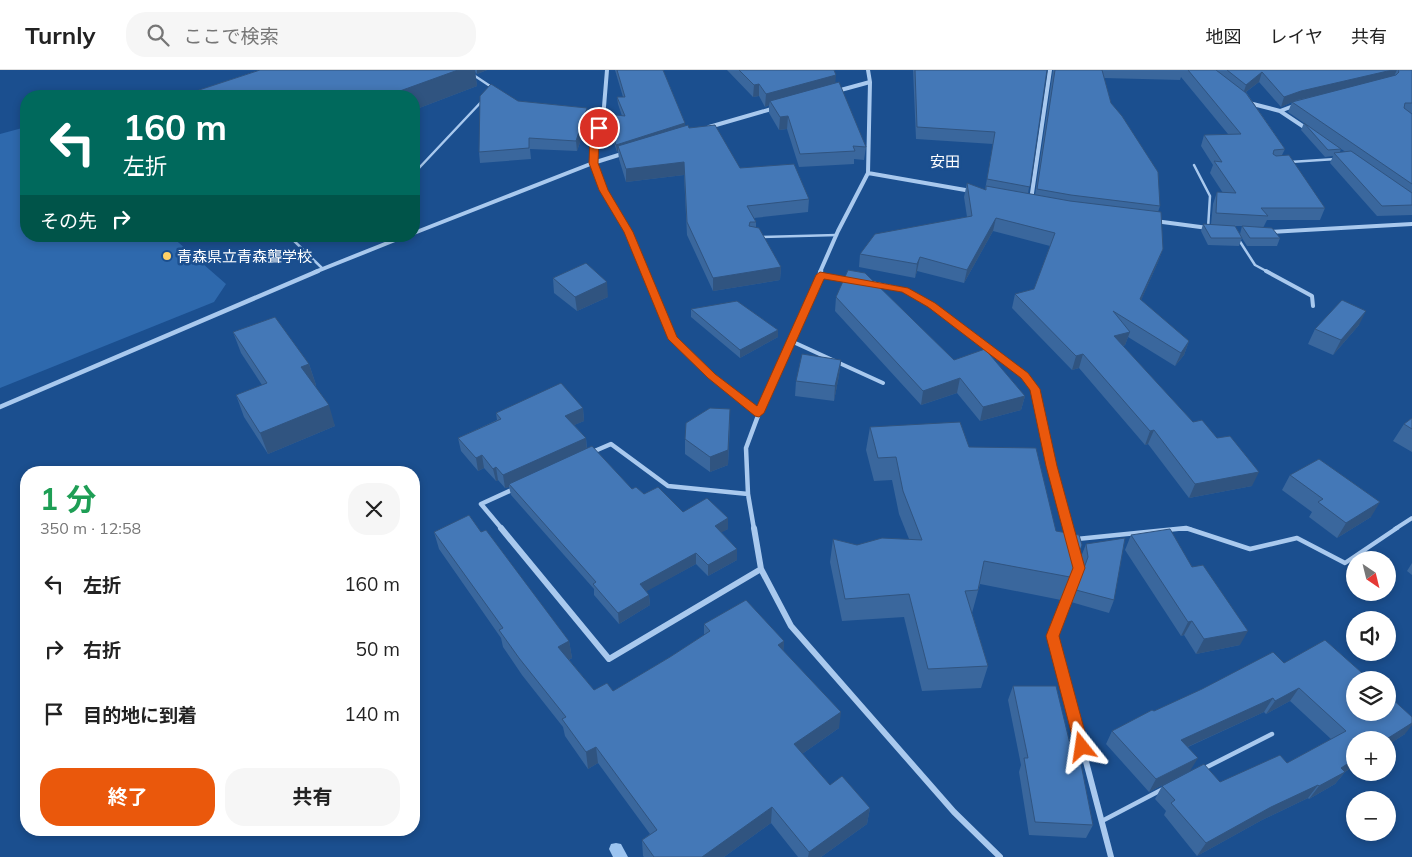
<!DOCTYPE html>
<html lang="ja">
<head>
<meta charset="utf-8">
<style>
	:root { --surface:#fff; --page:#f6f6f6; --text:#222; --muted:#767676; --line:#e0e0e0; --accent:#ea580c }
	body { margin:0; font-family:Mulish,"Noto Sans JP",sans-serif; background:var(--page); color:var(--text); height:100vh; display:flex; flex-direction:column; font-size:19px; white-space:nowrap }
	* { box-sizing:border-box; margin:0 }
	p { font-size:16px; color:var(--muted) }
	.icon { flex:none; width:28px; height:28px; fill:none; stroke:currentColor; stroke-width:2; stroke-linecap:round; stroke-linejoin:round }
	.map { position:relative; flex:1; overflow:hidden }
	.sheet { position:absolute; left:20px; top:396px; width:400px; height:370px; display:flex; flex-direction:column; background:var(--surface); border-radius:20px; box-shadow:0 2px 8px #0003 }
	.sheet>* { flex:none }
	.hud { position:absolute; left:20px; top:20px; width:400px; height:152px; border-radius:20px; box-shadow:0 2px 8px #0003; background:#00695c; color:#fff; overflow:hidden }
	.needle { width:32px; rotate:145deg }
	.tools { position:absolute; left:1346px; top:481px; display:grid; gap:10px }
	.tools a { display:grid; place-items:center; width:50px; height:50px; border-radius:50%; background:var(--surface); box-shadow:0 2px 8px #0003; font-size:25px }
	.pin { position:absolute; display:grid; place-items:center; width:42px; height:42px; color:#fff; margin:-21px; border:2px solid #fff; border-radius:50%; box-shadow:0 1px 5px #0007 }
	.me { position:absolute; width:55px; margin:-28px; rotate:345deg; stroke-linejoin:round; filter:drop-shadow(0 0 4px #0008) }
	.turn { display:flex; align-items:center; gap:18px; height:105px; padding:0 20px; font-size:22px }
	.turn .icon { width:65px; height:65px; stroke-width:2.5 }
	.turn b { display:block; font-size:35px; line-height:42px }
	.then { display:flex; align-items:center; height:48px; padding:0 20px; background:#0003; gap:10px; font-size:19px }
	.round { display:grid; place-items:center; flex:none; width:52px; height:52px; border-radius:20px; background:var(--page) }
	.overview { display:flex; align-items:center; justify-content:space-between; height:85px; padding:0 20px }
	h1 { font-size:30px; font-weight:700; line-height:38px; color:#1e9e55 }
	.cta { display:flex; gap:10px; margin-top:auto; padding:10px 20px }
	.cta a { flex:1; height:58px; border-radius:20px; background:var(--accent); color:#fff; font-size:20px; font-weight:700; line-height:58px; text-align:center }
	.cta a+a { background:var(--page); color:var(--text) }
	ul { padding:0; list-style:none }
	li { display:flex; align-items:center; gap:15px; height:65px; padding:0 20px }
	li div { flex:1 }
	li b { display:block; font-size:19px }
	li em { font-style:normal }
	header { display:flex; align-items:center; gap:30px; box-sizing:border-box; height:70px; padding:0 25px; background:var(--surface); border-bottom:1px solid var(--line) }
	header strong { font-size:24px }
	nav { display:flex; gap:28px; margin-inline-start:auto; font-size:18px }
	.search { width:350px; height:45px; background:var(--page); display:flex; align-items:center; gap:12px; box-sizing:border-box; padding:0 18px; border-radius:20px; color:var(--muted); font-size:19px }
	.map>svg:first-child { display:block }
</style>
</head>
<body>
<header>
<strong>Turnly</strong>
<div class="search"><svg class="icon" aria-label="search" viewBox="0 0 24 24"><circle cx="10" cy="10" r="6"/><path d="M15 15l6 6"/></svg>ここで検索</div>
<nav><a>地図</a><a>レイヤ</a><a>共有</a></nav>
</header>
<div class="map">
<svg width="1412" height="787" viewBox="0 0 1412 787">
	<rect width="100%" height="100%" fill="#1b4f8f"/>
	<path fill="#2e69ad" d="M26,57V166H171L226,214L214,232L0,318V64Z"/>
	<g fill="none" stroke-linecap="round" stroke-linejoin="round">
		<path fill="#9cc4f0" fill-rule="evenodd" d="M616,773L621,774L628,787H613L609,779L611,774Z"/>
		<path stroke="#a9c9ee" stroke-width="2.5" d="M472,4L493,18
			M1290,92L1336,89
			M1194,95L1210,126L1208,158
			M414,100L419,98L483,30
			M289,166L323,199
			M761,167L837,165
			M1239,170L1255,195L1268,202"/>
		<path stroke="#a9c9ee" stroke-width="4" d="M1266,201L1312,226L1313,236
			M791,271L883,313
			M1174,459H1190
			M1395,459L1412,448"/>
		<path stroke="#a9c9ee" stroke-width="4.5" d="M1077,469L1186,458L1250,479L1297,468L1345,493L1397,458
			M1203,699L1272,664
			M1102,751L1163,719"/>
		<path stroke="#a9c9ee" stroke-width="4" d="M607,0L603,49L594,68L593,93L604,120L629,162L645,202
			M837,21L870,12
			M1249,33L1280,41L1307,59
			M1280,41L1296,35
			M709,57L775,38
			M868,103L971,121
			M1031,130L1050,0
			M1155,151L1208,158
			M1269,162L1412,154
			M414,163L593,93L625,83
			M315,202L405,166
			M820,202L838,161L868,103L870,12L868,0"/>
		<path stroke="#a9c9ee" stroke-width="4.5" d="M645,201L673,269L711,306L759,343
			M820,205L850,210
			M870,213L904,220L931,235L1024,306L1035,319L1051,396L1068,459
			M0,337L318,201
			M590,383L611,374L668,416L748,424
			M502,459L481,434L514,419
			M754,459L748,424L746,378L759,343L821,201"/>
		<path stroke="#a9c9ee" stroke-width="6" d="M501,458L609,589L761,499
			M754,458L761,499L791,556L954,742L1000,787
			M1068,458L1071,469
			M1075,484L1079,498L1053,566L1111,787"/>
	</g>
	<path fill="#3a679d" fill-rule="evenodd" d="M260,0H487L477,4L475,2L477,16L414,40V26H195L193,22Z
		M615,0H663L685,53V56L689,58L740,98L809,129L808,142L754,148L756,152V157L781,197L780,210L713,221L687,165L684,105L626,112L619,89L618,81L617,82L607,51L606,44L622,46L618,34L617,27H623Z
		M727,0H834L835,13L866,77L864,90L854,89V94L799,97L787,59L779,60L769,43V35L765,37L759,26L753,27Z
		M913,0H1047L1028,124L1035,125L1053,0H1412V43H1410L1412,44V145L1377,146L1330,93L1333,86L1325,87L1301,60L1304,53L1317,62L1288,42L1292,32L1281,37L1259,12L1246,22L1285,79L1282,85L1325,138L1320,150H1267L1263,158L1280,168L1277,176H1247L1242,168L1239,176L1208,175L1201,161L1203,154H1211L1213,134L1217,122L1223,123L1210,103L1213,95L1201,76L1204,65L1228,64L1181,7L1180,10L1104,8L1111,33L1160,136L1158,142L1163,179L1158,192L1141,230L1189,271L1184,285L1175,296L1128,267L1125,275L1123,276L1252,416L1189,428L1148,374L1145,375L1079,298L1072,300L1012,238L1015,224L1034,219L1050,176L993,161L964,213L917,201L915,208L859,197L860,184L967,147L964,127L967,113L985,120L993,74L916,69ZM1341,79L1346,82H1340ZM1235,156H1242L1240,164Z
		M518,31L587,38L588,49L577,81L530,79L531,89L480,93L479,82Z
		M553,208L608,227L577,241L554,223Z
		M836,227L954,290L1025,326L1021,340L980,351L957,323L921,335L835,241Z
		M691,239L778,260V267L740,288L691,247Z
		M1359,255L1333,285L1308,274L1315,259Z
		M233,262L309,294L316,315L315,316L335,356L268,384L244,347L236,325L262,315L241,283Z
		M841,290L839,305L834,331L795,326L796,311Z
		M583,338L584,351L574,355L586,368L587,378L632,419L683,442L728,448V459L721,462L737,479V490L708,506L696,494L646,521L649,525L650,535L619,554L594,525V519L511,425L509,417L505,418L498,410L496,411L484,398L478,401L461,381L458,368L497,350L496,343Z
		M1412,348V382L1393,371L1404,354Z
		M730,354L728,395L710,402L685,384V369Z
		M870,357L969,377L1056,461L1074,498L1061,530L980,514L972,543L988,596L981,618L922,621L904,547L842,551L830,492L833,469L857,475L909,469L899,444L892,410L874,411L866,380Z
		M1290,405L1371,447L1337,468L1309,447L1312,442L1282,420Z
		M434,462H481L569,571L572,588L569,590L594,620L613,621L670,587L704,565V554L784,571L783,581L839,658L802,684L830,715L870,738L867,754L821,787H798L771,753L724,787H644L643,786L642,770L650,764L598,693L588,699L565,666L563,657L522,605L503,577L501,568L439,479Z
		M1131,465L1240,575L1196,584L1184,565L1181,566L1125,480Z
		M1086,474L1114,530L1109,543L1071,532L1084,500L1081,487Z
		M1412,493V505L1407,501Z
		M1284,593L1405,664L1345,702L1335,714L1309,729L1308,728L1262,750L1197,786L1164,745L1166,741L1155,729L1162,716L1220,712L1287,693L1331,669L1290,631L1266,644L1264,642L1188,677L1190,701L1149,722L1106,674L1112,661L1154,641Z
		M1013,616L1072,682L1093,755L1086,768L1029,765L1019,702L1021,695L1008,630Z"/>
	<path fill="#305480" d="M458,0H475L477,16L414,40V26H386Z
		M477,0H487L477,4Z
		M1392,0H1397L1393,8L1297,30L1281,37L1284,27L1301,21Z
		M1262,2L1259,12L1243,24L1246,15Z
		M836,5L835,18L770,31L769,35L765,37L766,24Z
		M759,14V26L753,27L754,15Z
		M587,38L588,49L577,81L576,71Z
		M788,46L787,59L779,60L780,47Z
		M685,53V60L618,76V81L617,82L616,75Z
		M684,92V105L626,112V99Z
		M996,148L993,161L964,213L967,200Z
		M1163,179L1158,192L1136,242L1140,229Z
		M920,187L917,201L915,208L917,194Z
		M781,197L780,210L713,221V208Z
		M607,212L608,227L577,241L575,227Z
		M1366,241L1359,255L1333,285L1341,270Z
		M778,260V267L740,288V280Z
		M1130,262L1125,275L1110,280L1114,266Z
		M1189,271L1184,285L1175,296L1181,283Z
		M1083,284L1079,298L1072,300L1076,286Z
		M841,290L839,305L834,331L835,316Z
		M309,294L316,315L308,318L301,297Z
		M960,308L957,323L921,335L923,321Z
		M1025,326L1021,340L980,351L983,337Z
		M329,335L335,356L268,384L260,363Z
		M583,338L584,351L567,358L565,346Z
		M730,339L728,395L710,402V387Z
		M1154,360L1148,374L1145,375L1150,361Z
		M586,368L587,381L509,414V417L505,418L503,405Z
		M482,385L484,398L478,401L476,388Z
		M496,397L498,410L496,411L493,399Z
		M1259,402L1252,416L1189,428L1195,414Z
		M1380,432L1371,447L1337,468L1346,453Z
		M728,448V459L715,466V456Z
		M737,479V490L708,506V495Z
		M696,483V494L640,525V514Z
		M649,525L650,535L619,554L618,543Z
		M1192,551L1184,565L1181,566L1188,552Z
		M1248,561L1240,575L1196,584L1204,569Z
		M569,571L572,588L561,594L558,577Z
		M784,571L783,588L778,575Z
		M1299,618L1290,631L1266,644L1275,631Z
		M1273,628L1264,642L1174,683L1181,670Z
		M841,642L839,658L792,691L794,674Z
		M1412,653V655L1405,664L1388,675V670H1385Z
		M596,677L598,693L588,699L586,682Z
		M1198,688L1190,701L1149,722L1156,709Z
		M1355,689V695L1345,702L1335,714L1309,729L1319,716L1341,698Z
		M1318,715L1308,728L1262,750L1197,786L1206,773L1271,737Z
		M772,737L771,753L724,787H702Z
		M870,738L867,754L821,787H808L809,782Z"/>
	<path fill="#4478b7" stroke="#305480" d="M260,0H458L386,26H198L193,22Z
		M617,0H663L685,53L616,75L606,44L625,46L617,27H625Z
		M739,0H834L836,5L766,24L759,14L754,15Z
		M915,0H1047L1030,117L987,109L995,62L917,57Z
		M1055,0H1102L1111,33L1122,46L1158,102L1160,136L1071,125L1037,119Z
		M1188,0H1216L1246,23L1285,79L1274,80L1273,84L1276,86L1289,85L1325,138H1261L1268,146L1216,143L1217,122L1236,123L1214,91L1222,92L1204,65L1241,64Z
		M1227,0H1392L1301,21L1284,27L1262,2L1246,15Z
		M1398,0H1412V33H1405L1404,38L1412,44V114L1292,32L1396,5L1399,2Z
		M839,12L866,77L853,76L855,81L800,84L788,46L780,47L770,31Z
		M491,14L518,31L587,38L576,71L529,68V78L479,82L480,26Z
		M1304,53L1341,79L1328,80Z
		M688,55L689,58L715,55L740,98L794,94L809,129L747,136L756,152H750L749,156L759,158L781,197L713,208L687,152L684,92L626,99L618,76Z
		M1351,81L1412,123V135L1382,136L1334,83Z
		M967,113L986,120V116L1070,131L1161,142L1163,179L1140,229L1189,271L1181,283L1113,241L1130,262L1114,266L1193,352L1202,350L1217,368L1230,366L1259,402L1195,414L1154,360L1150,361L1083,284L1076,286L1015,224L1034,219L1055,163L996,148L967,200L920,187L917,194L860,184L875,164L972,146Z
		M1203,154L1235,156L1242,168H1211Z
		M1242,156L1272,158L1280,168H1250Z
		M586,193L607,212L575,227L553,208Z
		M848,200L865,203L954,290L985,279L1025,326L983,337L960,308L923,321L836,227Z
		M1342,230L1366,241L1341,270L1315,259Z
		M737,231L778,260L740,280L691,239Z
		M275,247L309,294L301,297L329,335L260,363L236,325L267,313L233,262Z
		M802,284L841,290L835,316L796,311Z
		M561,313L583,338L565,346L586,368L503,405L496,397L493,399L482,385L476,388L458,368L501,349L496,343Z
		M710,338L730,339L728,380L710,387L685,369L686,353Z
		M1412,348V359L1404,354Z
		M960,352L969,377L1036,378L1056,461L1079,465L1082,475L1070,507L984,491L978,520L965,521L988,596L928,599L909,524L845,529L833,469L857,475L882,468L922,470L903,421L896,387L878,388L870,357Z
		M592,376L632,419L636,417L644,424L658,417L683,442L707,428L728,448L715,456L737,479L708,495L696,483L640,514L649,525L618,543L593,514L596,512L509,414Z
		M1319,389L1380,432L1346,453L1318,432L1323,429L1290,405Z
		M469,445L481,462L486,460L569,571L558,577L594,620L607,613L613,621L670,587L710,561L704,554L746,530L784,571L778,575L841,642L794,674L830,715L842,706L870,738L809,782L772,737L702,787H654L642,770L657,760L596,677L586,682L562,649L566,647L519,588L499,560L503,558L434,462Z
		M1170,459L1192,497L1203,495L1248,561L1204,569L1192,551L1188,552L1131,465Z
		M1125,468L1114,530L1076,520L1088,487L1086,474Z
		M1325,570L1370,610H1355V642H1388V625L1412,647V653L1385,670H1355V689L1341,698L1345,702L1319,716L1318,715L1271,737L1206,773L1171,733L1175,730L1162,716L1204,694L1220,712L1280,685L1287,693L1346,661L1299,618L1275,631L1273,628L1181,670L1198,688L1156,709L1112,661L1152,640L1154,641L1202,619L1273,582L1284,593Z
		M1013,616H1056L1072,682L1078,679L1093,755L1035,752L1024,688H1028Z"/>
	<path fill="#ea580c" stroke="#983908" d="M596,57L603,58L599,68L598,93L608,120L633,162L677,267L715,304L757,336L816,205L820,202L908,218L935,233L1028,303L1040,319L1057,396L1085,498L1059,566L1089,677L1087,681L1082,683L1077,681L1075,677L1046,566L1073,498L1046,396L1030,320L1021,308L928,237L902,222L824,209L764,343L759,347L755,346L708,308L668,269L624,162L599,120L589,93L590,68Z"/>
	<circle fill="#ffd166" stroke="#1b4f8f" stroke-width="2" cx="167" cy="186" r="5"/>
	<g text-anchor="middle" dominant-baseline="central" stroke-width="5" stroke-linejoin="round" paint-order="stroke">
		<g font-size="15" fill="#fff" stroke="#1b4f8f">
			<text x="945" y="91">安田</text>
		</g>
		<g font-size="15" fill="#fff" stroke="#1b4f8f" text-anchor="start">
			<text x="177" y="186">青森県立青森聾学校</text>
		</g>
	</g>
</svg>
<div class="tools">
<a><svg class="needle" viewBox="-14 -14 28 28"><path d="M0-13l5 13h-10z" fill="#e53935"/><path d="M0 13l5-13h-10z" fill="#767676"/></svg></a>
<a><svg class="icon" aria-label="sound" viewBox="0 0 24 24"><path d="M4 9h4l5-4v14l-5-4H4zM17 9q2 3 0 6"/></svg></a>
<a><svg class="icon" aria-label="layers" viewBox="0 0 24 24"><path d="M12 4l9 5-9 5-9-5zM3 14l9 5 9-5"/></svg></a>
<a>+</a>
<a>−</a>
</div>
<div class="pin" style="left:599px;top:58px;background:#d93025"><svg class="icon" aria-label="arrive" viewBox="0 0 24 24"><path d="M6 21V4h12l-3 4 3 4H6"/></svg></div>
<svg class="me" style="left:1082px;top:677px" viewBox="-20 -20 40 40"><path d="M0-17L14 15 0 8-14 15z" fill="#ea580c" stroke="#fff" stroke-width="4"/></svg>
<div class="hud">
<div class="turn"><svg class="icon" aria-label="left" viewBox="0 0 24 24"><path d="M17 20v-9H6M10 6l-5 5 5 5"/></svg><div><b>160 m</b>左折</div></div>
<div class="then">その先<svg class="icon" aria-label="right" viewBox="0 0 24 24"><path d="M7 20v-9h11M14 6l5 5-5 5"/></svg></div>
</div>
<section class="sheet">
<div class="overview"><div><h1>1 分</h1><p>350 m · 12:58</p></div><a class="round"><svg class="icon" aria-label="close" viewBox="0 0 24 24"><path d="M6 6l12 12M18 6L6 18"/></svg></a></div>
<ul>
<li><svg class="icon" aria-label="left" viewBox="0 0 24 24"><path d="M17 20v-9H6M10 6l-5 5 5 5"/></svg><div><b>左折</b></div><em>160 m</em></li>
<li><svg class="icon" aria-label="right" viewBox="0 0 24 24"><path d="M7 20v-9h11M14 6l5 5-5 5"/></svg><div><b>右折</b></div><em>50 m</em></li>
<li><svg class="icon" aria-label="arrive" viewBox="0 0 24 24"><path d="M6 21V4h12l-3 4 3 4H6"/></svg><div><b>目的地に到着</b></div><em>140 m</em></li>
</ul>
<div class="cta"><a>終了</a><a>共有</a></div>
</section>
</div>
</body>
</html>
